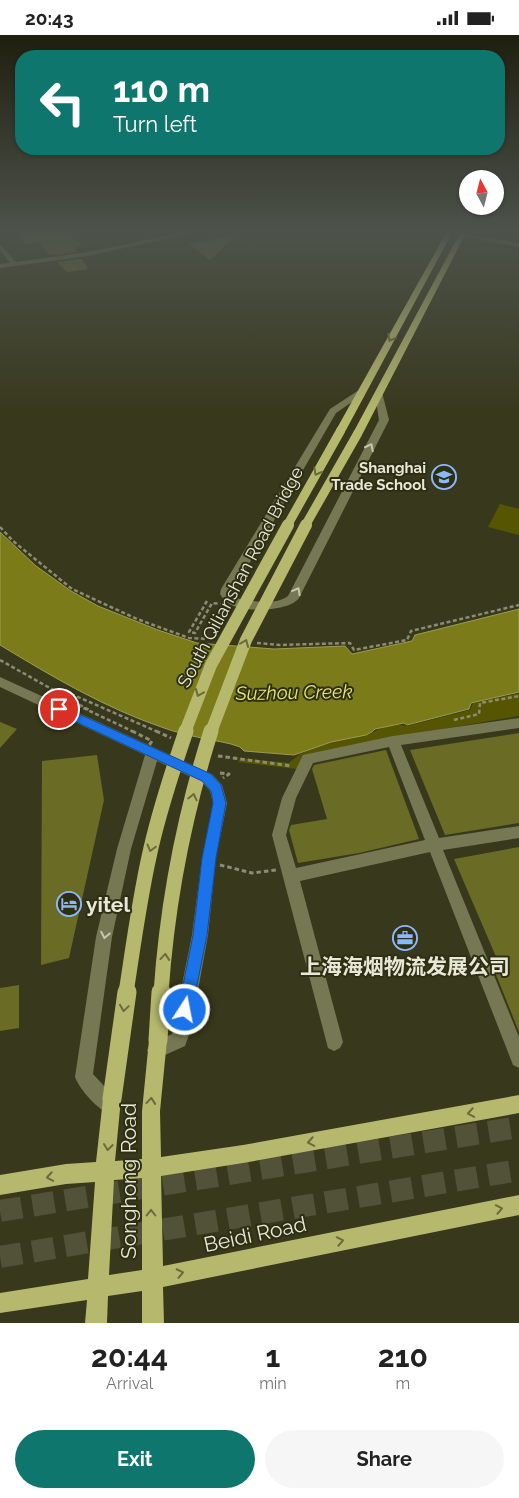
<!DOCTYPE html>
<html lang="en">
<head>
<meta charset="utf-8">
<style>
	:root { --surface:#fff; --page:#f6f6f6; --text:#222; --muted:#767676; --accent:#0f766e }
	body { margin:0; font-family:Raleway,"Noto Sans SC",sans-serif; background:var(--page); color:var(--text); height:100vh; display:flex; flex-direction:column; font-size:19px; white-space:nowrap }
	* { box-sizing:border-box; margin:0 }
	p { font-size:16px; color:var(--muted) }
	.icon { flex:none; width:28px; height:28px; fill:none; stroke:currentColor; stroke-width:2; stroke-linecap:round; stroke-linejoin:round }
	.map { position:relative; height:1288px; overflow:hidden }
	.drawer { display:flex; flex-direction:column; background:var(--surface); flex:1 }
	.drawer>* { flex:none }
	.top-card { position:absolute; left:15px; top:15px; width:490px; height:105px; border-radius:20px; box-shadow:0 1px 4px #0004; background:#0f766e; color:#fff; overflow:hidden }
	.needle { width:32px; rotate:353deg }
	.tools { position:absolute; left:459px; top:135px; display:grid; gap:10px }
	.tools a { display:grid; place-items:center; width:45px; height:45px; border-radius:50%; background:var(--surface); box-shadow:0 1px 4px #0004; font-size:25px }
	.pin { position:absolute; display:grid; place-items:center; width:42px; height:42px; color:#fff; margin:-21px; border:2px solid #fff; border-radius:50%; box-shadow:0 1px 5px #0007 }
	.me { position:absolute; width:55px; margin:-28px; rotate:11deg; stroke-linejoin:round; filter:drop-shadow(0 0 4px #0008) }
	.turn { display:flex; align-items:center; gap:18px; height:105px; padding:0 15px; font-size:22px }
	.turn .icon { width:65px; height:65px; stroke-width:2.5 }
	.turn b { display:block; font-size:35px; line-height:42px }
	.eta { display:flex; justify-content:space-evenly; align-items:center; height:85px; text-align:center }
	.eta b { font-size:30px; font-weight:700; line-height:35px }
	.action { display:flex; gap:10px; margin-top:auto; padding:10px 15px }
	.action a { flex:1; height:58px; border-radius:30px; background:var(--accent); color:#fff; font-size:20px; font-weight:700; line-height:58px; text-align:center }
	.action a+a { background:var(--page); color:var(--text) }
	.status { display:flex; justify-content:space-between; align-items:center; height:35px; padding:0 25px; background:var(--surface); direction:ltr }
	.status svg { height:14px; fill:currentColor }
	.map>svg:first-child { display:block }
</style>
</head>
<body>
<div class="status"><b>20:43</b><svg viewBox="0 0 49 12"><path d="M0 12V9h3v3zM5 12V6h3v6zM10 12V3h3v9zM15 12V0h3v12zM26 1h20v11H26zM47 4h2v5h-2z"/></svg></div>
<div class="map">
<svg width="519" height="1288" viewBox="0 0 519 1288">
	<rect width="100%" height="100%" fill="#38381c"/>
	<path fill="#555502" d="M500,469L519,474V500L488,492Z
		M519,658V681L391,703L305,723L297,734L238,727L240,723L289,728C310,708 343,705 371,699C379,692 397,688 407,691L470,675L473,668Z"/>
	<path fill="#7b7c19" stroke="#9b9c52" d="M0,497L36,531L71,556L98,571L158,595L197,608L274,614L345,611L352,619L412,606L415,600L519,574V657L471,668L469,674L407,690L404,688L375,694L372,697L366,700L331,707L294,720L244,716L240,712L231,709C209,704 186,701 164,693C105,673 53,642 0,610Z"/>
	<path fill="#6a6b24" d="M18,198H69L82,211L74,213L77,217L50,220L38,207L25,210Z
		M237,199L210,225L189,209Z
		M82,224L88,234L67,237L57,227Z
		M0,687L17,694L0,713Z
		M519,698V788L445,800L410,715Z
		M386,715L419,804L359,818L298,828L289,795L291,790L327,784L312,734L314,730Z
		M97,720L104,765L69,923L41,930L42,726Z
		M519,812V997L493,932L500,931L454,824Z
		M19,950V993L0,996V953Z"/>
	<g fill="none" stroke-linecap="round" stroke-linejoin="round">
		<path stroke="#525238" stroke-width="22" stroke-dasharray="22 11" stroke-linecap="butt" d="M0,1176L519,1092
			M0,1222L519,1135"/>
		<path stroke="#8c8c75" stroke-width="2.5" stroke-dasharray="4 2.5" stroke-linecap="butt" d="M0,492L13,506L72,554L137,584L189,603L212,604
			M207,566L189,597L195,598L212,568L221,569
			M257,608L280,610L350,608L354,615L407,605L411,596L519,570
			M0,625L89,675
			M454,685L479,679L480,668L519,661"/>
		<path stroke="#8c8c75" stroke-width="3" stroke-dasharray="4.5 3" stroke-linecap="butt" d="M218,721L292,731
			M220,738L229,739L223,743
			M220,830L252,838L276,835"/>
		<path fill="#767854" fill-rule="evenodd" d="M180,198H194L88,221L0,233V229L10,228L0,215V209L16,227L88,217Z
			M443,198H460L519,208V212Z
			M362,353L366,356L365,358L336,378L232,558L236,563C251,566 275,571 288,561L379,385L375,359L382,357L389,385L299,563C289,577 241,578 228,568C225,566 222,562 220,559L221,554L330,374Z
			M0,642L212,739L222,750L227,768L216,823L208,900L191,994L185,1011L156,1024L150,1021L147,1015L150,1009L172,999L173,994L192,900L202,823L213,768L210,756L202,747L157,726L131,814L112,902L93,1039L117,1065L120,1071L117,1077L111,1080C98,1075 80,1055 75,1042L96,902L117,814L145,720L0,652Z
			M519,683V693L401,710L439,803L519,791V803L443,815L519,1002V1033L513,1030L430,817L300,846L343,1007L340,1013L334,1016L328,1013L272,800L282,763L303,720L393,701ZM389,712L425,805L296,833L286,800L296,763L313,728Z"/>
		<path fill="#b6b86d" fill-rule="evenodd" d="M446,198H452L346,395L341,398L338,397L336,395Z
			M460,198H466L363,398L361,400H355L353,398Z
			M158,996L164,999L167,1005L160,1076L161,1122L243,1110L519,1060V1078L243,1128L161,1141L163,1231L519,1160V1180L163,1252L164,1288H142V1256L108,1261L107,1288H85L87,1265L0,1278V1258L88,1244L95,1147L66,1149L0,1160V1140L66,1129L96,1127L103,1064L106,1058L112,1055L118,1058L121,1064L115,1126L142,1124V1076L149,1005L152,999ZM142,1143V1235L109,1240L114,1145Z"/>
		<path stroke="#8c8c75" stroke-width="2.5" stroke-dasharray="4 2.5" stroke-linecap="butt" d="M134,697L56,660L62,655L158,697"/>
		<path stroke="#8c8c75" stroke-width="3" stroke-dasharray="4.5 3" stroke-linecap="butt" d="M132,696L152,706L146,715
			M156,696L171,703"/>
		<path stroke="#b6b86d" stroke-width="9" d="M287,491L341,395
			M305,491L358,398"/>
		<path stroke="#b6b86d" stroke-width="12" d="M185,697L211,630L288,490
			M211,697L246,605L306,490"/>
		<path stroke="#b6b86d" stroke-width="15" d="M126,958C133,913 139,867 149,822C158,779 172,737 186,696
			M161,958C167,870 184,781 211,696"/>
		<path stroke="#b6b86d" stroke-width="19" d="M158,1005L161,957
			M112,1064L127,957"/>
	</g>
	<defs><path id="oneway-chevron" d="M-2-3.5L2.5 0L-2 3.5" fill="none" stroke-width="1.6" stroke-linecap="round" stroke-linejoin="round" transform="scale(1.25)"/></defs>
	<g stroke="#6b6c3b">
		<use href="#oneway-chevron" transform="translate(391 303) rotate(119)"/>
		<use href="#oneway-chevron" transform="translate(317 437) rotate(120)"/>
		<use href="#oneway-chevron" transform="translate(245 608) rotate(-67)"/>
		<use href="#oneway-chevron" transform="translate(199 658) rotate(113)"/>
		<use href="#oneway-chevron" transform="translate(193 762) rotate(-77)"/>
		<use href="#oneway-chevron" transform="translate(151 813) rotate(105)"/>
		<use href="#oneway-chevron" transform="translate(165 922) rotate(-85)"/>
		<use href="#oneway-chevron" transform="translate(124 973) rotate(98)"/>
		<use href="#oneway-chevron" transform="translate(151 1066) rotate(-85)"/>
		<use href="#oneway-chevron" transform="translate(471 1078) rotate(170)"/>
		<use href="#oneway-chevron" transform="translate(311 1107) rotate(170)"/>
		<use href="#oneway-chevron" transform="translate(108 1112) rotate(97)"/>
		<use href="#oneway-chevron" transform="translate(50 1142) rotate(170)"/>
		<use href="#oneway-chevron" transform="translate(499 1174) rotate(-11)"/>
		<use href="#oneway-chevron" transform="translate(151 1178) rotate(-90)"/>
		<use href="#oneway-chevron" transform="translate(340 1206) rotate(-11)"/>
		<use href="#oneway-chevron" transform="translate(180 1238) rotate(-12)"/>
	</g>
	<g stroke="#c5c6b0">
		<use href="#oneway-chevron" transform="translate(370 412) rotate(-63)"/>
		<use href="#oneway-chevron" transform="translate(297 556) rotate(-62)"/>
		<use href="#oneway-chevron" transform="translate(105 900) rotate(101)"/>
	</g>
	<linearGradient id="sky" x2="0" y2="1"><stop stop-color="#1f1f0f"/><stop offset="0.52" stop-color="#4d534b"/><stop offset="1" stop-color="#4d534b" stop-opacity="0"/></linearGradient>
	<rect width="519" height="379" fill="url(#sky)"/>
	<path fill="#1a73e8" stroke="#114b97" d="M59,670L211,739L221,750L226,768L216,823L207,900L191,980L185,983L180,980L178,975L193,900L202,823L213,768L211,756L202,746L55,677L53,674Z"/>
	<defs>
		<symbol id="school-ring" viewBox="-11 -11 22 22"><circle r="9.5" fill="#2d2e12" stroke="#8eb8fd" stroke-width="1.5"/><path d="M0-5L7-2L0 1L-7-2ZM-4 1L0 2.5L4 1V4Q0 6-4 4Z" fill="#8eb8fd"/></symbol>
		<symbol id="hotel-ring" viewBox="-11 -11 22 22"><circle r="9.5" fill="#2d2e12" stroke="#8eb8fd" stroke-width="1.5"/><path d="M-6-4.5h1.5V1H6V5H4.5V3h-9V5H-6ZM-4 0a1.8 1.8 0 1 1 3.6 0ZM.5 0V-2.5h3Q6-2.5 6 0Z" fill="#8eb8fd"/></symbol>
		<symbol id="office-ring" viewBox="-11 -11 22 22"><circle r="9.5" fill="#2d2e12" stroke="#8eb8fd" stroke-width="1.5"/><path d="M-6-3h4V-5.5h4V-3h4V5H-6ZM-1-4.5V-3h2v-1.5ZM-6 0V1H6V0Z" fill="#8eb8fd"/></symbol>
	</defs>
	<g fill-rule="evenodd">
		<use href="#school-ring" x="430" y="428" width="28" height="28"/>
		<use href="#hotel-ring" x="55" y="855" width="28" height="28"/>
		<use href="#office-ring" x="391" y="889" width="28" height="28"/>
	</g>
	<g text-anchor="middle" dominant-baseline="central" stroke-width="4" stroke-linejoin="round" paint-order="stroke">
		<g font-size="15" font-weight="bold" fill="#e7e8d7" stroke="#2d2e12" text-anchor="end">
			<text x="426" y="433">Shanghai<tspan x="426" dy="17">Trade School</tspan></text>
		</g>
		<g font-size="18" fill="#e7e8d7" stroke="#2d2e12">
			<text transform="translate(240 542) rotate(-62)">South Qilianshan Road Bridge</text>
		</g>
		<g font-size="19" font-style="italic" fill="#e7e96f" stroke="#2d2e12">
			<text transform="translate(294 657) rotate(-1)">Suzhou Creek</text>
		</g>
		<g font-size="21" font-weight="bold" fill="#e7e8d7" stroke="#2d2e12" text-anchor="start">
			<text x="86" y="869">yitel</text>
			<text x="405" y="931" text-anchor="middle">上海海烟物流发展公司</text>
		</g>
		<g font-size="21" fill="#e7e8d7" stroke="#2d2e12">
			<text transform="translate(128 1146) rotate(-90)">Songhong Road</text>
			<text transform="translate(255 1199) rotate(-12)">Beidi Road</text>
		</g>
	</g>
</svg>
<div class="tools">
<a><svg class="needle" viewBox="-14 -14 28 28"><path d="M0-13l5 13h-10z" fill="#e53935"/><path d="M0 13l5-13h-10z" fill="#767676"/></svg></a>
</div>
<div class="pin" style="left:59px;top:674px;background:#d93025"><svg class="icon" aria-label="arrive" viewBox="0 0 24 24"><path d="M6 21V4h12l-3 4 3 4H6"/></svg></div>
<svg class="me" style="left:185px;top:975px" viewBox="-20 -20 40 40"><circle r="17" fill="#1a73e8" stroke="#fff" stroke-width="3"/><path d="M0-11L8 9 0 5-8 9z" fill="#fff"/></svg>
<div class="top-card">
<div class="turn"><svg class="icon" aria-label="left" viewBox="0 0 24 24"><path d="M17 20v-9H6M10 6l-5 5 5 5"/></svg><div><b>110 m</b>Turn left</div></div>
</div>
</div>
<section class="drawer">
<div class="eta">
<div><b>20:44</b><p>Arrival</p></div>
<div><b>1</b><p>min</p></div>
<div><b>210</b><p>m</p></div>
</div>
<div class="action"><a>Exit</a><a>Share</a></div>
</section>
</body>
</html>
